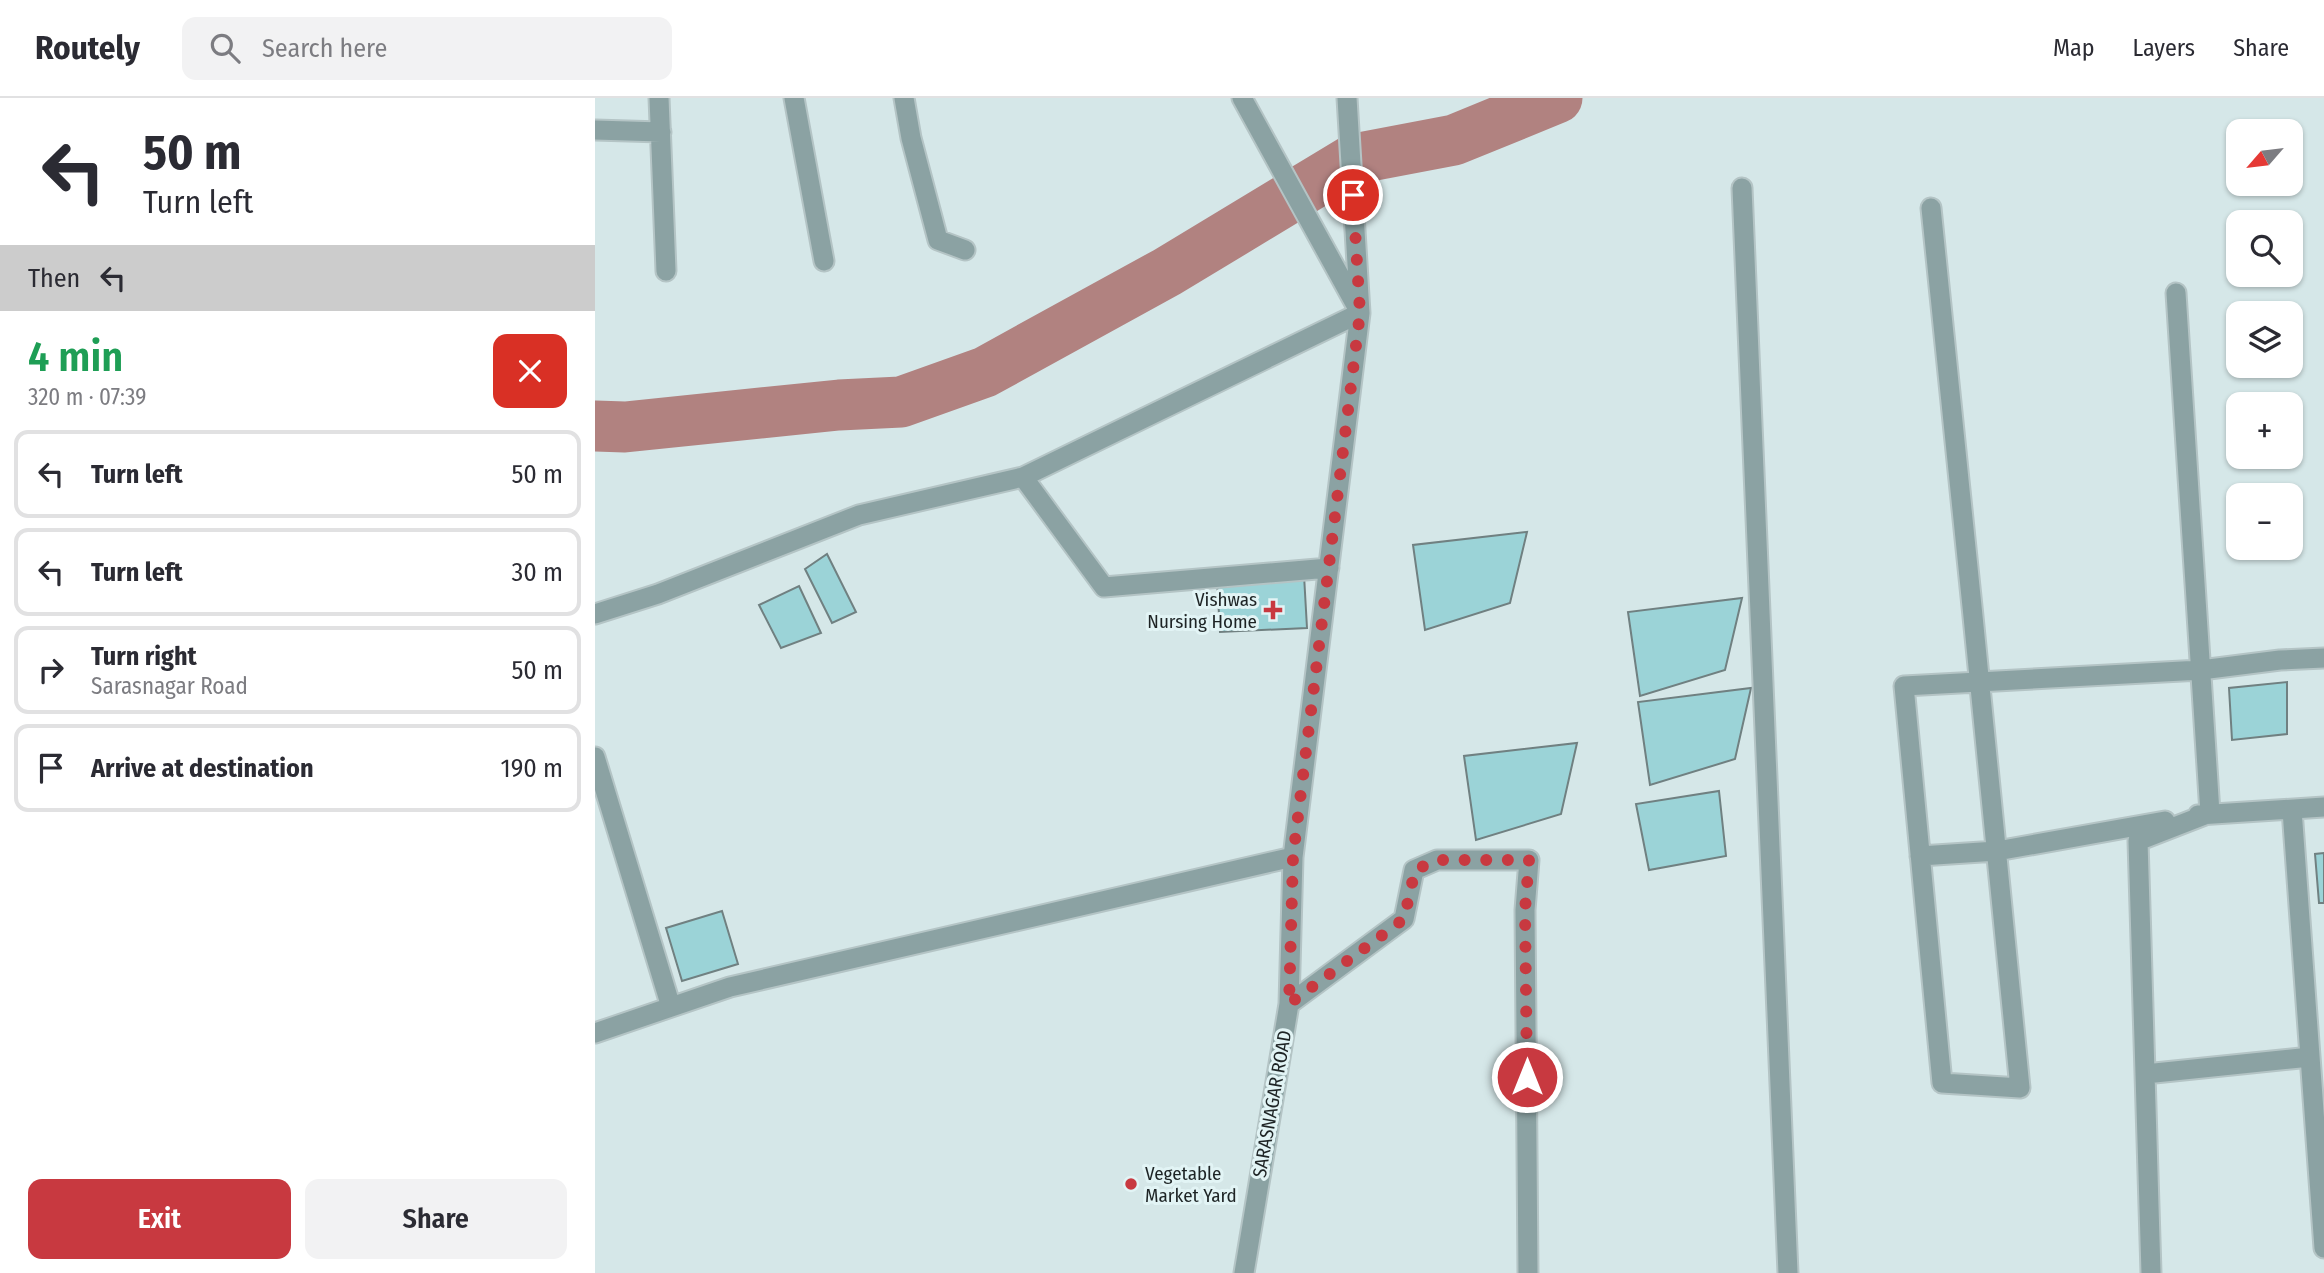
<!DOCTYPE html>
<html lang="en">
<head>
<meta charset="utf-8">
<style>
	:root { --surface:#fff; --page:#f2f2f3; --text:#2b2b33; --muted:#7c7c81; --line:#e1e1e2; --accent:#c83940 }
	body { margin:0; font-family:"Fira Sans Condensed",sans-serif; background:var(--page); color:var(--text); height:100vh; display:flex; flex-direction:column; font-size:26px; white-space:nowrap }
	* { box-sizing:border-box; margin:0 }
	p { font-size:23px; color:var(--muted) }
	.icon { flex:none; width:38px; height:38px; fill:none; stroke:currentColor; stroke-width:2; stroke-linecap:round; stroke-linejoin:round }
	.map { position:relative; flex:1; overflow:hidden }
	.details { display:flex; flex-direction:column; background:var(--surface); width:595px }
	.details>* { flex:none }
	.banner { background:#fff; color:var(--text); overflow:hidden }
	.needle { width:46px; rotate:242deg }
	.tools { position:absolute; left:1631px; top:21px; display:grid; gap:14px }
	.tools a { display:grid; place-items:center; width:77px; height:77px; border-radius:14px; background:var(--surface); box-shadow:0 2px 5px #0004; font-size:35px }
	.pin { position:absolute; display:grid; place-items:center; width:60px; height:60px; color:#fff; margin:-30px; border:4px solid #fff; border-radius:50%; box-shadow:0 2px 7px #0007 }
	.me { position:absolute; width:77px; margin:-38px; rotate:0deg; stroke-linejoin:round; filter:drop-shadow(0 0 5px #0008) }
	.turn { display:flex; align-items:center; gap:24px; height:147px; padding:0 28px; font-size:32px }
	.turn .icon { width:91px; height:91px; stroke-width:2.5 }
	.turn b { display:block; font-size:49px; line-height:60px }
	.then { display:flex; align-items:center; height:66px; padding:0 28px; background:#0003; gap:14px; font-size:26px }
	.round { display:grid; place-items:center; flex:none; width:74px; height:74px; border-radius:14px; background:var(--page) }
	.overview { display:flex; align-items:center; justify-content:space-between; height:119px; padding:0 28px }
	h1 { font-size:42px; font-weight:600; line-height:52px; color:#1e9e55 }
	.cta { display:flex; gap:14px; margin-top:auto; padding:14px 28px }
	.cta a { flex:1; height:80px; border-radius:14px; background:var(--accent); color:#fff; font-size:28px; font-weight:600; line-height:80px; text-align:center }
	.cta a+a { background:var(--page); color:var(--text) }
	ul { padding:0; list-style:none }
	li { display:flex; align-items:center; gap:21px; height:88px; margin:0 14px 10px; padding:0 14px; border:4px solid var(--line); border-radius:14px }
	li div { flex:1 }
	li b { display:block; font-size:26px }
	li em { font-style:normal }
	header { display:flex; align-items:center; gap:42px; box-sizing:border-box; height:98px; padding:0 35px; background:var(--surface); border-bottom:2px solid var(--line) }
	header strong { font-size:33px }
	nav { display:flex; gap:38px; margin-inline-start:auto; font-size:24px }
	.search { width:490px; height:63px; background:var(--page); display:flex; align-items:center; gap:18px; box-sizing:border-box; padding:0 24px; border-radius:14px; color:var(--muted); font-size:26px }
	main { display:flex; flex:1; min-height:0 }
	.map>svg:first-child { display:block }
</style>
</head>
<body>
<header>
<strong>Routely</strong>
<div class="search"><svg class="icon" aria-label="search" viewBox="0 0 24 24"><circle cx="10" cy="10" r="6"/><path d="M15 15l6 6"/></svg>Search here</div>
<nav><a>Map</a><a>Layers</a><a>Share</a></nav>
</header>
<main>
<section class="details">
<div class="banner">
<div class="turn"><svg class="icon" aria-label="left" viewBox="0 0 24 24"><path d="M17 20v-9H6M10 6l-5 5 5 5"/></svg><div><b>50 m</b>Turn left</div></div>
<div class="then">Then<svg class="icon" aria-label="left" viewBox="0 0 24 24"><path d="M17 20v-9H6M10 6l-5 5 5 5"/></svg></div>
</div>
<div class="overview"><div><h1>4 min</h1><p>320 m · 07:39</p></div><a class="round" style="background:#d93025;color:#fff"><svg class="icon" aria-label="close" viewBox="0 0 24 24"><path d="M6 6l12 12M18 6L6 18"/></svg></a></div>
<ul>
<li><svg class="icon" aria-label="left" viewBox="0 0 24 24"><path d="M17 20v-9H6M10 6l-5 5 5 5"/></svg><div><b>Turn left</b></div><em>50 m</em></li>
<li><svg class="icon" aria-label="left" viewBox="0 0 24 24"><path d="M17 20v-9H6M10 6l-5 5 5 5"/></svg><div><b>Turn left</b></div><em>30 m</em></li>
<li><svg class="icon" aria-label="right" viewBox="0 0 24 24"><path d="M7 20v-9h11M14 6l5 5-5 5"/></svg><div><b>Turn right</b><p>Sarasnagar Road</p></div><em>50 m</em></li>
<li><svg class="icon" aria-label="arrive" viewBox="0 0 24 24"><path d="M6 21V4h12l-3 4 3 4H6"/></svg><div><b>Arrive at destination</b></div><em>190 m</em></li>
</ul>
<div class="cta"><a>Exit</a><a>Share</a></div>
</section>
<div class="map">
<svg width="1729" height="1175" viewBox="0 0 1729 1175">
	<rect width="100%" height="100%" fill="#d5e7e8"/>
	<g fill="none" stroke-linecap="round" stroke-linejoin="round">
		<path stroke="#b18280" stroke-width="51" d="M0,328L30,329L244,307L306,304L390,274L572,174L759,61L859,42L962,0"/>
	</g>
	<path fill="#9bd3d7" stroke="#708081" stroke-width="2" d="M932,434L915,505L830,532L818,447Z
		M232,456L261,514L237,525L210,471Z
		M709,477L712,530L625,534L622,482Z
		M204,488L226,535L186,550L164,507Z
		M1147,500L1130,572L1045,598L1033,514Z
		M1692,584V636L1637,642L1634,590Z
		M1156,590L1140,661L1055,687L1043,604Z
		M982,645L966,716L881,742L869,658Z
		M1124,693L1131,758L1054,772L1041,706Z
		M1729,755V805H1724L1720,756Z
		M127,813L143,866L87,883L71,830Z"/>
	<g fill="none" stroke-linecap="round" stroke-linejoin="round">
		<defs>
			<path id="minor" d="M64,0L71,173
				M199,0L229,163
				M309,0L316,40L343,142L370,152
				M647,0L763,211
				M0,32L66,34
				M1147,90L1193,1175
				M1336,110C1366,403 1397,697 1425,990L1347,985L1309,588L1606,572L1685,562L1729,560
				M428,379L765,215
				M0,516L63,496L264,417L428,379L509,489L734,470
				M0,659L76,909
				M1697,712L1729,1150
				M1603,717L1729,709
				M1325,758L1402,753L1570,723
				M694,906L809,821L819,772L842,762H934L930,812L933,1175
				M0,935L135,889L698,759
				M1550,976L1715,959
				M649,1175L694,906L698,759L765,215L752,0
				M1556,1175L1543,743L1615,715L1581,195"/>
		</defs>
		<use href="#minor" stroke="#b4c4c5" stroke-width="23"/>
		<use href="#minor" stroke="#8ba2a3" stroke-width="19"/>
	</g>
	<g fill="none" stroke-linecap="round" stroke-linejoin="round">
		<path stroke="#c83940" stroke-width="12" stroke-dasharray="0 21.6" d="M758,97L765,215L698,759L694,906L809,821L820,772L842,762H934L930,812L932,979"/>
	</g>
	<g fill="#c83940" stroke="#e2f4f5" stroke-width="2.5">
		<path d="M674.5 501.5h7v7h7v7h-7v7h-7v-7h-7v-7h7z"/>
		<circle cx="536" cy="1086" r="7"/>
	</g>
	<g text-anchor="middle" dominant-baseline="central" stroke-width="6" stroke-linejoin="round" paint-order="stroke">
		<g font-size="19" fill="#1e2425" stroke="#e2f4f5" text-anchor="end">
			<text x="662" y="501">Vishwas<tspan x="662" dy="22">Nursing Home</tspan></text>
			<text x="550" y="1075" text-anchor="start">Vegetable<tspan x="550" dy="22">Market Yard</tspan></text>
		</g>
		<g font-size="19" fill="#1e2425" stroke="#e2f4f5">
			<text transform="translate(677 1006) rotate(-80)">SARASNAGAR ROAD</text>
		</g>
	</g>
</svg>
<div class="tools">
<a><svg class="needle" viewBox="-14 -14 28 28"><path d="M0-13l5 13h-10z" fill="#e53935"/><path d="M0 13l5-13h-10z" fill="#7c7c81"/></svg></a>
<a><svg class="icon" aria-label="search" viewBox="0 0 24 24"><circle cx="10" cy="10" r="6"/><path d="M15 15l6 6"/></svg></a>
<a><svg class="icon" aria-label="layers" viewBox="0 0 24 24"><path d="M12 4l9 5-9 5-9-5zM3 14l9 5 9-5"/></svg></a>
<a>+</a>
<a>−</a>
</div>
<div class="pin" style="left:758px;top:97px;background:#d93025"><svg class="icon" aria-label="arrive" viewBox="0 0 24 24"><path d="M6 21V4h12l-3 4 3 4H6"/></svg></div>
<svg class="me" style="left:932px;top:979px" viewBox="-20 -20 40 40"><circle r="17" fill="#c83940" stroke="#fff" stroke-width="3"/><path d="M0-11L8 9 0 5-8 9z" fill="#fff"/></svg>
</div>
</main>
</body>
</html>
